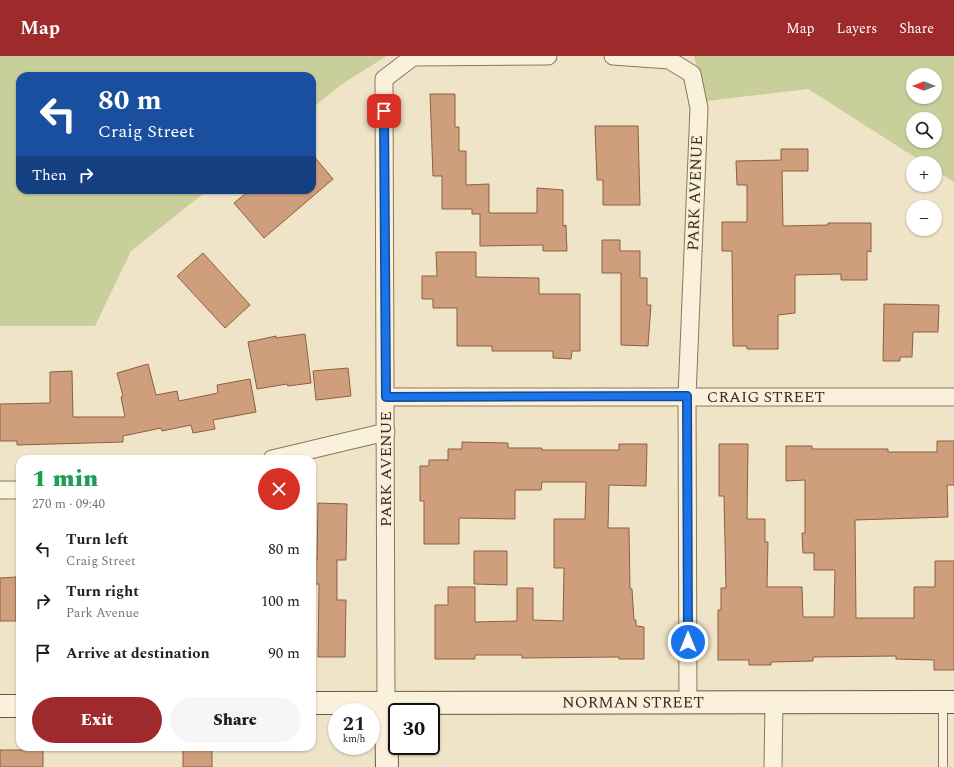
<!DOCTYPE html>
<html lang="en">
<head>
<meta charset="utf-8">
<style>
	:root { --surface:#fff; --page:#f6f6f6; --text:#202124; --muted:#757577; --accent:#9e2a2b }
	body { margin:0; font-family:Spectral,serif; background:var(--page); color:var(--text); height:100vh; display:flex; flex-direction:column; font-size:15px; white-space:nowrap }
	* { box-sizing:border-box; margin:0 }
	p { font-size:13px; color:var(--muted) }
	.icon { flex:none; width:22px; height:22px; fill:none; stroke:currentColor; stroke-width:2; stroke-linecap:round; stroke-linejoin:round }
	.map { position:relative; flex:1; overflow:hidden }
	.drawer { position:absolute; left:16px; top:399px; width:300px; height:296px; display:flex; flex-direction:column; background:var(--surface); border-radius:12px; box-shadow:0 1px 3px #0004 }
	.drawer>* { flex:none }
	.banner { position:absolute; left:16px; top:16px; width:300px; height:122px; border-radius:12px; box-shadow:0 1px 3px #0004; background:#1a4fa0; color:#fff; overflow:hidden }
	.needle { width:26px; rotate:270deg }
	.controls { position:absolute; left:906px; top:12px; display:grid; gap:8px }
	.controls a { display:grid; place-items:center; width:36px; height:36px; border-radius:50%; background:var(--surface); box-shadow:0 1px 3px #0004; font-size:20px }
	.speed { position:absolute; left:328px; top:647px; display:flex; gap:8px; font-size:20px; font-weight:700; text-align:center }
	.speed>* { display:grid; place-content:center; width:52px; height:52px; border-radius:50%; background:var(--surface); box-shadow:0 1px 3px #0004; line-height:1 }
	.speed small { font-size:10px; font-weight:400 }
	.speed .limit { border:2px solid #111; border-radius:6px; background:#fff; color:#111 }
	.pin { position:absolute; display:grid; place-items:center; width:34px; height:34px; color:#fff; margin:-17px; border-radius:8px; box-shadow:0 2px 6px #0006 }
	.me { position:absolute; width:44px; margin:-22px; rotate:0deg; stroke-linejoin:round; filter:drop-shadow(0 0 3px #0008) }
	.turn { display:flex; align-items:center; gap:14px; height:84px; padding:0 16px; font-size:18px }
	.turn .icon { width:52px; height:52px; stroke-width:2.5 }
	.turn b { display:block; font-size:28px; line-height:34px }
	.then { display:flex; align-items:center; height:38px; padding:0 16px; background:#0003; gap:8px; font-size:15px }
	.round { display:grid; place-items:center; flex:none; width:42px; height:42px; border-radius:21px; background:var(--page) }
	.headline { display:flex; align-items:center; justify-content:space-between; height:68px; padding:0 16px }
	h1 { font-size:24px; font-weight:800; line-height:30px; color:#1e9e55 }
	.button { display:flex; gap:8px; margin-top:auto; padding:8px 16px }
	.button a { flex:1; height:46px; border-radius:24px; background:var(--accent); color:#fff; font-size:16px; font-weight:800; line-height:46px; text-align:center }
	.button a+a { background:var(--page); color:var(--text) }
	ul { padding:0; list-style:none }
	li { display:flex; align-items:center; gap:12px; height:52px; padding:0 16px }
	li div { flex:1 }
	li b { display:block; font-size:15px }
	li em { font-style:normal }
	header { display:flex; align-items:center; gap:24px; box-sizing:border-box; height:56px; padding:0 20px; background:var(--accent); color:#fff }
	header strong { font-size:19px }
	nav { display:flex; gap:22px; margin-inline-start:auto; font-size:14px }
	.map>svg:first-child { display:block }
</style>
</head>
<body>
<header>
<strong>Map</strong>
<nav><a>Map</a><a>Layers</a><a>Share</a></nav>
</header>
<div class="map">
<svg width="954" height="711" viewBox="0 0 954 711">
	<rect width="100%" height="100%" fill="#f0e4c8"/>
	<path fill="#c9cf9b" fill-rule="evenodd" d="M0,0H387L345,26L312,52V20H20V134H208L131,195L95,270H0Z
		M694,0H954V126L935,114V107H924L808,33L706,45ZM913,19H935V41H913ZM913,63H935V85H913Z"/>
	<path fill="#cf9f7d" stroke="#8d5f41" d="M430,38H455V71H459V95H466V129L489,128V157H537V132L563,134V170L566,169L567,195H543V189L480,190V158H472V153H442V120H433Z
		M595,70H638L640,149H603V124H597Z
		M781,93H808V115H782L783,170L828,169V167H871V196L867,195V224H841V218L795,219V257L778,259V293H747V290H733L732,195H722V166H747V129H737L736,105L781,104Z
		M312,98L333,123L264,182L234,147L250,134H312Z
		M602,184H620V195H640V222H647V249H651L648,290L621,289V217H602Z
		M436,196H476V221L539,222V238H580V295H572L571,303L553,302V295H492V290H457V252H433V243H422V220H437Z
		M203,197L250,249L225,272L177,220Z
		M884,248L939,249L938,276H913L912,301H900V305H883Z
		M305,278L311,327L288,330L287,328L257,333L248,286L276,280V282Z
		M148,308L156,339L177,335L179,345L218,337L217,329L250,323L256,356L213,364L215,373L193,377L191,369L162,375L161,372L123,380V386L17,389V385H0V348L50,347V316L72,315L73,361H125L121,341L123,340L117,317Z
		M348,312L351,340L316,344L313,315Z
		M937,385H954V429H947L948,461L855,464L856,562H914V531H935V505H954V614H934V604L896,603V600L813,601V605L771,606V609H749V604H718V554H721V532H726L724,440H719V388H748L747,463H765V486H768L767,531H802L803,561H834L835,514H814V497H803L802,477H805V424L786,425V390H812V393H888V396H937Z
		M462,386L508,387V392H542V394H619V388H647L646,430L609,429L608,472H629L630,533H632L634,564H636V570L644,571V603H619V601L522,602V599H475V603H435V549H448V531H475V566L517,565V532H533V564L563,565L564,512H554V463H585L586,426H542L541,434H515V463L459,462V488H424V445H420V410H429V404H448V393H462Z
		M318,447L347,448L346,504H337V544H346L345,601H318L319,528H312V504H317Z
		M474,495H507V529L474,528Z
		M16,521V565H0V522Z
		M183,691H206V693H212V711H183Z
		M0,694H43V711H0Z"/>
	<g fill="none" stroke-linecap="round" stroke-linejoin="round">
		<defs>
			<path id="lane" d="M943,647V711"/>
			<g id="street">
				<path d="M613,0L669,4L692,18L699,52L687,340L688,647"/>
				<path id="s1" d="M386,341H954"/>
				<path d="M272,403L386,376"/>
				<path d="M0,434H20"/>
				<path d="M386,646L384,23L413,1L548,0"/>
				<path d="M773,711L774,646"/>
			</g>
			<g id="secondary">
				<path d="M386,646L387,711"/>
				<path id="s2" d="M312,647L954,646"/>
				<path d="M0,650H20"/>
			</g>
		</defs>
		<use href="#lane" stroke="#8d765c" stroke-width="10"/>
		<use href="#street" stroke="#8d765c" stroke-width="19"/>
		<use href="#secondary" stroke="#6f573f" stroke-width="24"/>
		<use href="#lane" stroke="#faf1dc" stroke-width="8"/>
		<use href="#street" stroke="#faf1dc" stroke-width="17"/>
		<use href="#secondary" stroke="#faf1dc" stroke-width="22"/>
	</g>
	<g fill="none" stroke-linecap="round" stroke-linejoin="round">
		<defs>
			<path id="route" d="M384,55L386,341L687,340L688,586"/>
		</defs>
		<use href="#route" stroke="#114b97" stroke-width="10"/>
		<use href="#route" stroke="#1a73e8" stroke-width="7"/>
	</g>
	<g text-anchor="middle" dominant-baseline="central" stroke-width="3" stroke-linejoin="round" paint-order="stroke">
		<g font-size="16" fill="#3d2e20" stroke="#f7eed8">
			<text transform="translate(695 137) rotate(-88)">PARK AVENUE</text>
			<text stroke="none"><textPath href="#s1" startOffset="380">CRAIG STREET</textPath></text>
			<text transform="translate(386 413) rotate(-90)">PARK AVENUE</text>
			<text stroke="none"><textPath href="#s2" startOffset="321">NORMAN STREET</textPath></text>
		</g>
	</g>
</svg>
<div class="controls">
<a><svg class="needle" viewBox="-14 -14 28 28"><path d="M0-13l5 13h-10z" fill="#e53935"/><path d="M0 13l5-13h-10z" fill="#757577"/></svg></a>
<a><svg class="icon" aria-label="search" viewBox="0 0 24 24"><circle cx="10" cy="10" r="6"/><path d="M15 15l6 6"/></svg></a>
<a>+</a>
<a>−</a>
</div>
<div class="speed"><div>21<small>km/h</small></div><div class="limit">30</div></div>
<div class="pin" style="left:384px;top:55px;background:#d93025"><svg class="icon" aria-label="arrive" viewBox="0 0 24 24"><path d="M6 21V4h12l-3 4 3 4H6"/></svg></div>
<svg class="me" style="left:688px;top:586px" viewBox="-20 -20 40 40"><circle r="17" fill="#1a73e8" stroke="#fff" stroke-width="3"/><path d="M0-11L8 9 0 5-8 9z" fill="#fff"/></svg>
<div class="banner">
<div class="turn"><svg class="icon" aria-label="left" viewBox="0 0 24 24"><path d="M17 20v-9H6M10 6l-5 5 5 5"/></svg><div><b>80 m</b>Craig Street</div></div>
<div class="then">Then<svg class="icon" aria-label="right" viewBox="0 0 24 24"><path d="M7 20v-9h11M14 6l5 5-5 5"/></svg></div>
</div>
<section class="drawer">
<div class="headline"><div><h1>1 min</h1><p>270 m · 09:40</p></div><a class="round" style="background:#d93025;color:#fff"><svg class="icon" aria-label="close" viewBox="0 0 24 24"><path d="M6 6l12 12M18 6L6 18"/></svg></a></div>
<ul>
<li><svg class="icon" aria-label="left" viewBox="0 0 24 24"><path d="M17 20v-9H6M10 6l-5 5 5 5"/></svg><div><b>Turn left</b><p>Craig Street</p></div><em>80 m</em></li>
<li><svg class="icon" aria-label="right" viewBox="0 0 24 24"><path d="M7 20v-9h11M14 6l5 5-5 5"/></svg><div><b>Turn right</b><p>Park Avenue</p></div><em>100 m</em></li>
<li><svg class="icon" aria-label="arrive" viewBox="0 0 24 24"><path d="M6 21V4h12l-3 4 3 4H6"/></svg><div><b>Arrive at destination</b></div><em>90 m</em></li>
</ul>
<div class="button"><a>Exit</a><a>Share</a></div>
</section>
</div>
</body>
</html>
